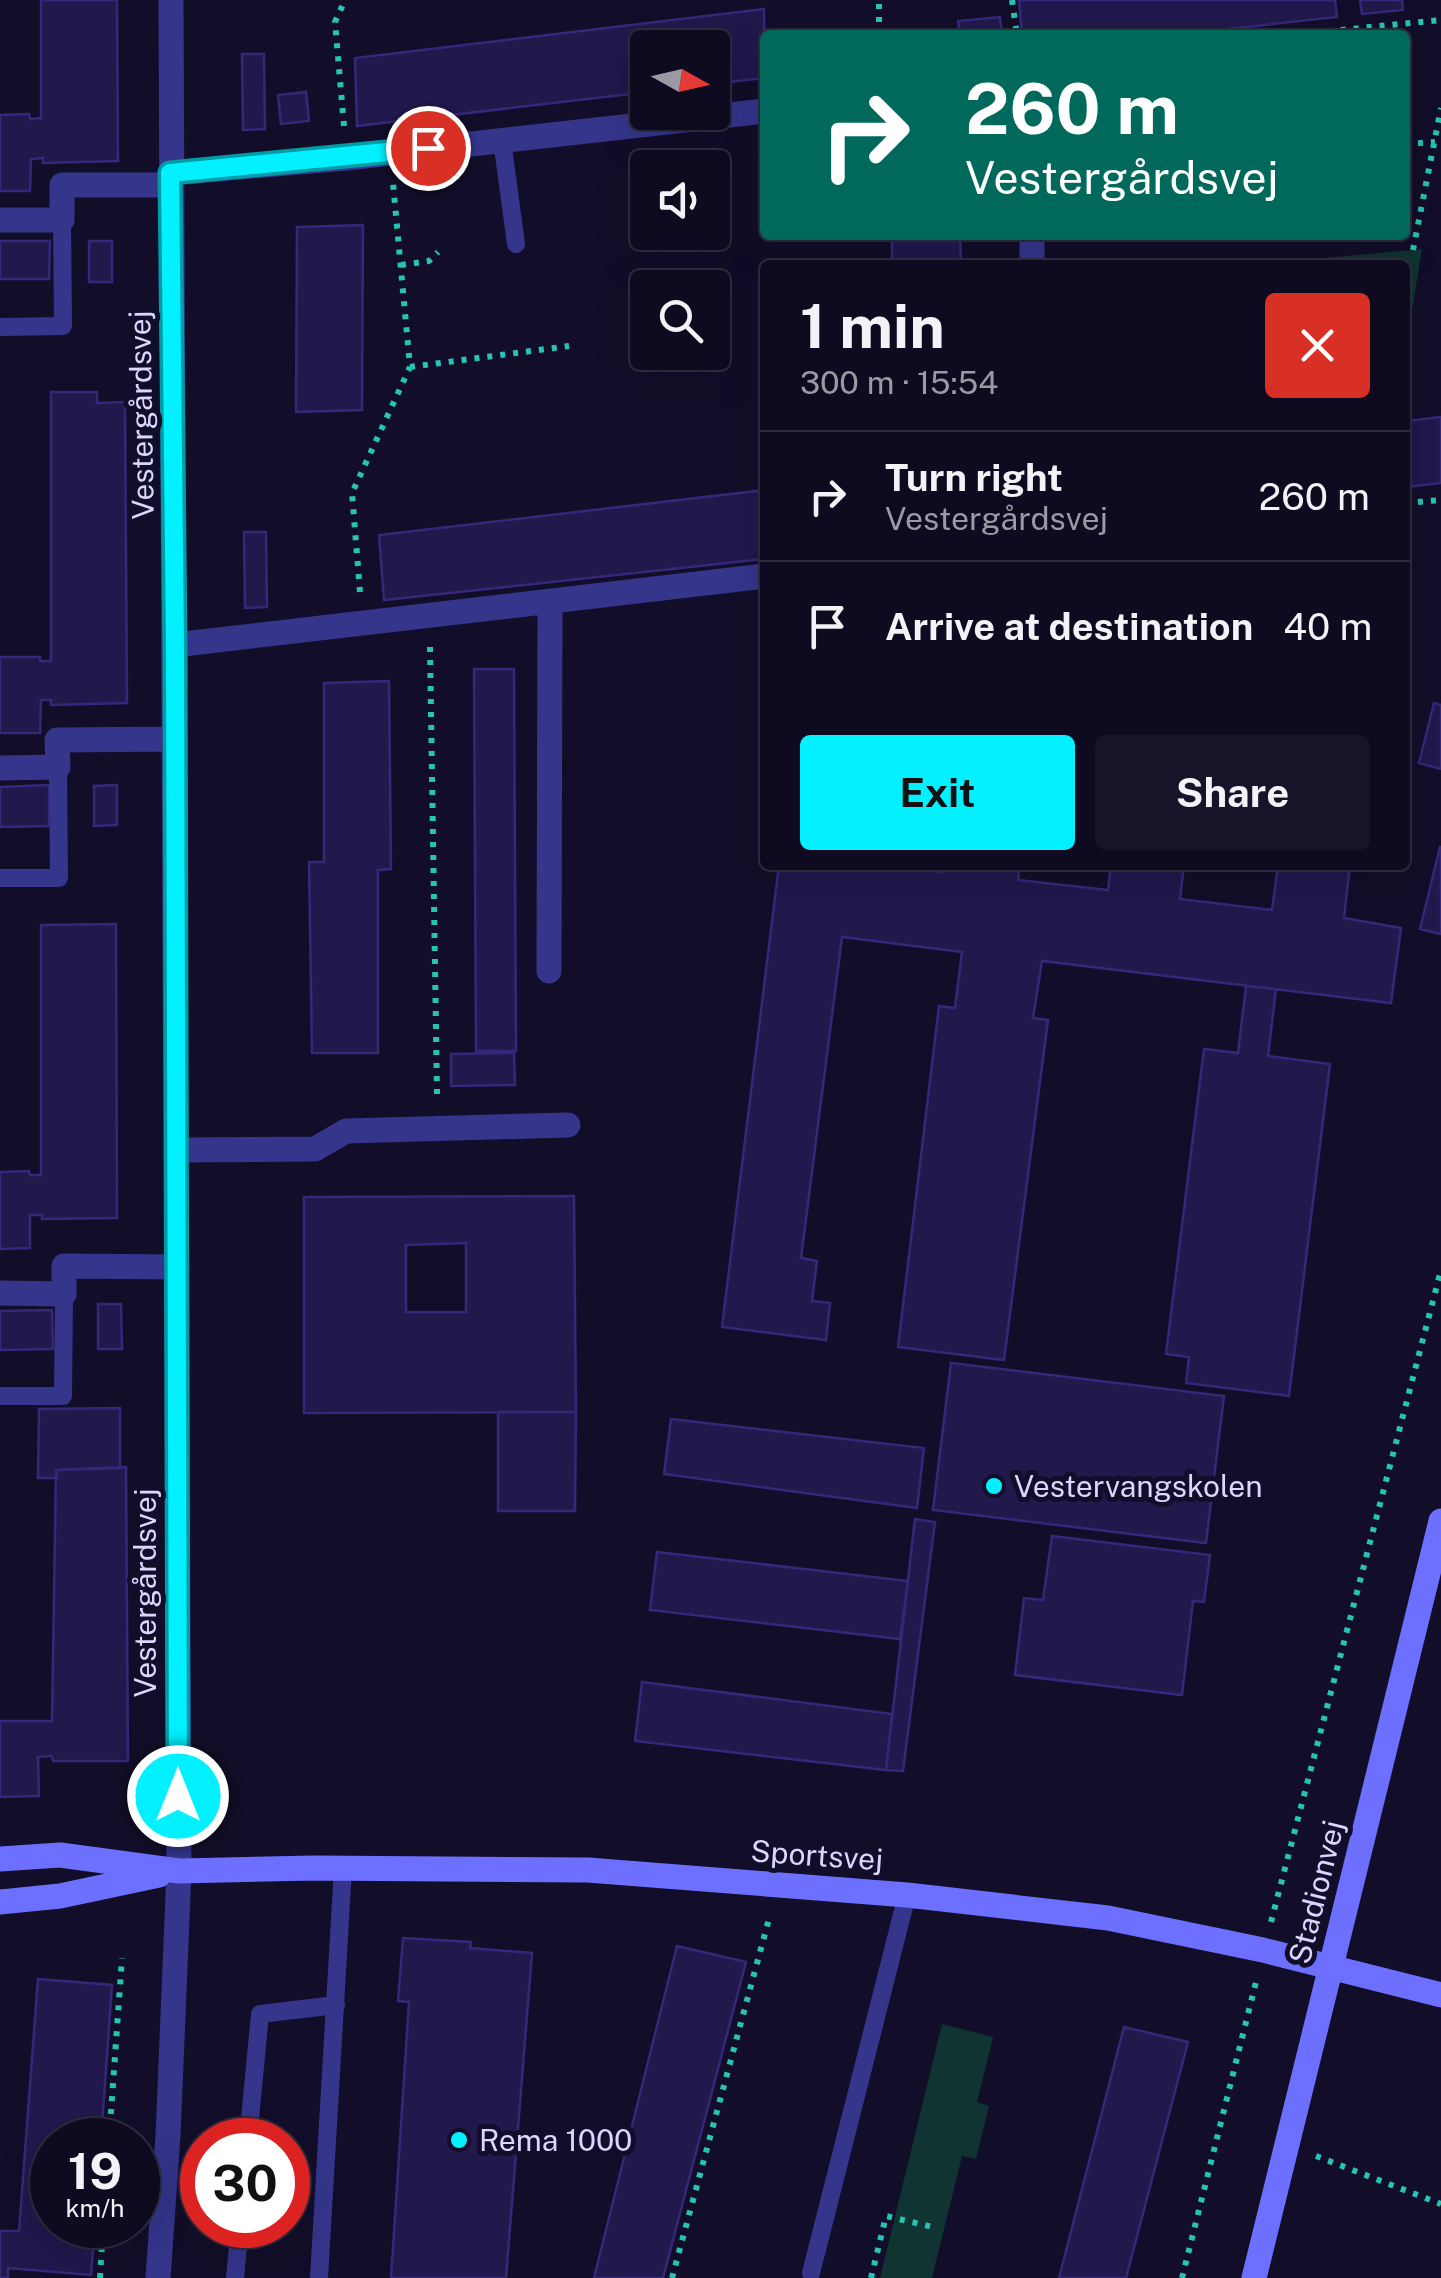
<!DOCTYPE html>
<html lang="en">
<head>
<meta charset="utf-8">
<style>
	:root { --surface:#0e0a1f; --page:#171328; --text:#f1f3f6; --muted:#9b9aa4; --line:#2e2b3d; --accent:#02f0ff }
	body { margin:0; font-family:"Public Sans",sans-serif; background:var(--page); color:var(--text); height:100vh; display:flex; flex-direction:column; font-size:38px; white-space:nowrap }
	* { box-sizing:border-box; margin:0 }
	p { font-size:32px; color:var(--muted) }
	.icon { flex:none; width:55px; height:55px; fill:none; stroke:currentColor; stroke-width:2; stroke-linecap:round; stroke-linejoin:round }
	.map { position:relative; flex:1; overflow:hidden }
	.panel { position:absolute; left:760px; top:260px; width:650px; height:610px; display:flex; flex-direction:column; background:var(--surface); border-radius:10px; box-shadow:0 10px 40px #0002,0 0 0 2px var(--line) }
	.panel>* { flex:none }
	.hud { position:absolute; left:760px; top:30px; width:650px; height:210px; border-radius:10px; box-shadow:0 10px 40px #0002,0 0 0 2px var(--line); background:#00695c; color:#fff; overflow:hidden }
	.needle { width:65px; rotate:98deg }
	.controls { position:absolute; left:630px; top:30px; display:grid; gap:20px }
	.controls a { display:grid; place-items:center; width:100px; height:100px; border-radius:10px; background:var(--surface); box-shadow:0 10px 40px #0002,0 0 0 2px var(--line); font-size:50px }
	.speed { position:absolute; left:30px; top:2118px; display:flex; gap:20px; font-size:50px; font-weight:700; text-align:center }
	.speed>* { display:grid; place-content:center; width:130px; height:130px; border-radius:50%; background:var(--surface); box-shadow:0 10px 40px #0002,0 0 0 2px var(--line); line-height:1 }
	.speed small { font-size:25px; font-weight:400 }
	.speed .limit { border:15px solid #d22; background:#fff; color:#111 }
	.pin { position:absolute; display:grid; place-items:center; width:85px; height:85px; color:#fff; margin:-42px; border:5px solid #fff; border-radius:50%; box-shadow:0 2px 10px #0007 }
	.me { position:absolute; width:110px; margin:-55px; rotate:0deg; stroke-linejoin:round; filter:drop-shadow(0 0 8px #0008) }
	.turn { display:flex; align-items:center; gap:35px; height:210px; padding:0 40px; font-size:45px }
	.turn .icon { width:130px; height:130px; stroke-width:2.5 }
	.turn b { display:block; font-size:70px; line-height:85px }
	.round { display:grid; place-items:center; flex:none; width:105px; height:105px; border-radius:10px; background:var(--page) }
	.overview { display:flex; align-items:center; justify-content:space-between; height:170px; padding:0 40px }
	h1 { font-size:60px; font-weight:700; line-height:75px }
	.primary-button { display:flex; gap:20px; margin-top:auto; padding:20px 40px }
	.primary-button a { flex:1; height:115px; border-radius:10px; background:var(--accent); color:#111; font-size:40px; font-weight:700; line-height:115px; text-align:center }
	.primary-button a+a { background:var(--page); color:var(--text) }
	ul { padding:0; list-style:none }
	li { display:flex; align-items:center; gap:30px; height:130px; padding:0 40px; border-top:2px solid var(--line) }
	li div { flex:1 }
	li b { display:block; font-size:38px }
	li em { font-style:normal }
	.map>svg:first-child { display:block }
</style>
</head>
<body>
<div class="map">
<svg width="1441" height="2278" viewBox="0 0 1441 2278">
	<rect width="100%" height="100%" fill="#120e29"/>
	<path fill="#103431" d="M1422,249L1412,311H1405V265H1249Z
		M942,2024L993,2037L977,2102L989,2106L976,2159L962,2156L932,2278H880Z"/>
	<path fill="#21184c" stroke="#35287a" stroke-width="2.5" fill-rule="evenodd" d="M41,0H117L118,161L43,163V158L31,159L30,191H0V115L29,114L30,119L41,118Z
		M1019,0H1335L1337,17L1173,35H1022Z
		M1360,0H1402L1403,10L1362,14Z
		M764,9L765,78L712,84V48H648V92L357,126L355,58Z
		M1000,17L1002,35H960L958,21Z
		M242,54H264L265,129L243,130Z
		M306,92L309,121L281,124L278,95Z
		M363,225L362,410L296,412L297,227Z
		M892,235H960L961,265H892Z
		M0,241H50L49,279H0Z
		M89,241H112V282H89Z
		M51,392H97V403L125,402L127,703L51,705V700H41L40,733H0V657H40V661H51Z
		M1441,417V483L1405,487V421Z
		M765,490V559L384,600L379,535Z
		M244,532H266L267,607L245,608Z
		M474,669H514L516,1051H476Z
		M389,681L391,869L378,870V1053H312L309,862H324V683Z
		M1434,703L1441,705V769L1419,763Z
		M49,785V826L0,827V787Z
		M117,785V825L94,826V786Z
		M1440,847H1441V934L1420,929Z
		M779,865H900L942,872L943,865H1020L1018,880L1108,890L1111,865H1184L1180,899L1272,910L1278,865H1350L1344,918L1401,928L1391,1003L1042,961L1033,1018L1048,1020L1004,1360L898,1347L939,1006L955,1008L962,952L842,937L801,1258L817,1261L812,1301L830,1303L826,1340L722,1327Z
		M116,924L117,1218L42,1219V1215H30V1248L0,1249V1172L29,1171L30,1175H41V925Z
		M1246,986L1276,989L1268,1056L1330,1064L1289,1396L1186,1383L1189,1357L1166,1354L1204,1049L1238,1053Z
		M514,1053L515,1085L451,1086V1054Z
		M574,1196L576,1412L304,1413V1197ZM466,1243V1312H406V1245Z
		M98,1304H121L122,1349H98Z
		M52,1310L53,1349L0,1350V1311Z
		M951,1363L1224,1396L1206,1543L933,1510Z
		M120,1408V1468L56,1470L57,1478H38L39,1409Z
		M498,1412H576L575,1511H498Z
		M671,1419L924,1448L917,1508L664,1474Z
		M126,1467L128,1761H53L52,1756L38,1757L39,1796L0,1797V1721H52L56,1470Z
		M915,1519L935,1522L903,1771L886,1770Z
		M1052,1536L1210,1555L1204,1602L1193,1601L1182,1695L1015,1675L1024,1598L1043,1600Z
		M657,1552L908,1581L900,1639L650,1610Z
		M642,1682L892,1714L886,1770L635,1741Z
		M403,1938L471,1942L470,1948L532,1953L506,2278H391L409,2002L398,2001Z
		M677,1946L746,1962L663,2278H594Z
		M38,1979L112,1985L101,2140H52V2225H95L91,2275L8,2268V2278H0V2231H19Z
		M1124,2027L1188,2042L1126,2278H1059Z"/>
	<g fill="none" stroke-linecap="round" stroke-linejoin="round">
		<path stroke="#25c4b4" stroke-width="6" stroke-dasharray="5 8" stroke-linecap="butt" d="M1012,0L1017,35
			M879,35V0
			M1289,35L1441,20
			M344,126L335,22L345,0
			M1405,144L1435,142
			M712,148L720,224
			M1413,250L1441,108
			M401,265L429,261L438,252
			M410,367L569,346
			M1405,503L1441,500
			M360,592L352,493L410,367L393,183
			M430,647L437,1094
			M1271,1922L1441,1270
			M109,2140L122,1958
			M1316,2156L1441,2204
			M100,2278L103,2225
			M672,2278L770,1915
			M871,2278L886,2216L933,2227
			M1182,2278L1256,1982"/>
		<path stroke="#35358c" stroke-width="18" d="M502,140L516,244
			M0,327L63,326L62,220
			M0,878H59L58,767
			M0,1396H63L64,1294
			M248,2140L260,2014L336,2005
			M811,2273L907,1895
			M235,2278L240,2225
			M319,2278L343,1868"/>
		<path stroke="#35358c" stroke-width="25" d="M170,173L347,158L765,111
			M0,220H62V185H171
			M1032,265V235
			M175,645L765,576
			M0,768L58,767L57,740L175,739
			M549,971L550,603
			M176,1150L315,1149L346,1131L568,1125
			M0,1293L64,1294V1266L177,1267
			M158,2278L168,2136L179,1871L171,0"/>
		<path stroke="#6d70ff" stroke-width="25" d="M0,1859L60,1855L179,1871L314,1868L588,1870L907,1895L1108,1918L1263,1950L1441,1995
			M0,1902L60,1896L159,1875
			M1254,2278L1441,1521"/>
	</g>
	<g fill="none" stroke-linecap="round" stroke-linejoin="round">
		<defs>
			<path id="route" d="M178,1796L175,645L170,173L428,148"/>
		</defs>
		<use href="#route" stroke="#019ca6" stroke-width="25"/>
		<use href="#route" stroke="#02f0ff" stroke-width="18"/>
	</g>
	<g fill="#02f0ff" stroke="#120e29" stroke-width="4">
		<circle cx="994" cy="1486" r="10"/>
		<circle cx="459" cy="2140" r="10"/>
	</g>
	<g text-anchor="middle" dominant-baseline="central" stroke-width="10" stroke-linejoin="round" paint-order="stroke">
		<g font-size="30" fill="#d9d6ff" stroke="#120e29">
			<text transform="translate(141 415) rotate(-91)">Vestergårdsvej</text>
			<text transform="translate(145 1593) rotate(-90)">Vestergårdsvej</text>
			<text transform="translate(817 1855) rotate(4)">Sportsvej</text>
			<text transform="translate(1316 1892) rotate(-76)">Stadionvej</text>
		</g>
		<g font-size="30" fill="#d9d6ff" stroke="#120e29" text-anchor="start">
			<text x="1014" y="1486">Vestervangskolen</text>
			<text x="479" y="2140">Rema 1000</text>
		</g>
	</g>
</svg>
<div class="controls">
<a><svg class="needle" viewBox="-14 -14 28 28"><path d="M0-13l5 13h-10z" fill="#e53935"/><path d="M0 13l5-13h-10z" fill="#9b9aa4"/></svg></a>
<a><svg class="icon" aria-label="sound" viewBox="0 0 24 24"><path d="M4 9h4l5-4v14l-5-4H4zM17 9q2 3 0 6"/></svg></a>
<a><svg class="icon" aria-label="search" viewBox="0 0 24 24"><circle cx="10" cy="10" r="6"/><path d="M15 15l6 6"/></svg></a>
</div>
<div class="speed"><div>19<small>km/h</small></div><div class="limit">30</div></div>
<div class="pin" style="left:428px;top:148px;background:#d93025"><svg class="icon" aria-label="arrive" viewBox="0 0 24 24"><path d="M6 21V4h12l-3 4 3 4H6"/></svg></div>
<svg class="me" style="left:178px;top:1796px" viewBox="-20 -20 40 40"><circle r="17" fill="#02f0ff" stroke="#fff" stroke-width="3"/><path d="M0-11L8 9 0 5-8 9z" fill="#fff"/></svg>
<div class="hud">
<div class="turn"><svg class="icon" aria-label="right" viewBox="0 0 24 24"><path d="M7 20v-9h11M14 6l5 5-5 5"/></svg><div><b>260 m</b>Vestergårdsvej</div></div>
</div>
<section class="panel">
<div class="overview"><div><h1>1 min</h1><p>300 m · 15:54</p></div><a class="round" style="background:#d93025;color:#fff"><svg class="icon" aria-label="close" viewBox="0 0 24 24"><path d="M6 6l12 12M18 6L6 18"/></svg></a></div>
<ul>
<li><svg class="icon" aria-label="right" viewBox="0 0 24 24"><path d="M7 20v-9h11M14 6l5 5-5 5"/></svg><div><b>Turn right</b><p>Vestergårdsvej</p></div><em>260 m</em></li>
<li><svg class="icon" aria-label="arrive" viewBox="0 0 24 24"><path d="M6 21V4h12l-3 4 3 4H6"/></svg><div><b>Arrive at destination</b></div><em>40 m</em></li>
</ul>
<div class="primary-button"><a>Exit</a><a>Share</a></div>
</section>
</div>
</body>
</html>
